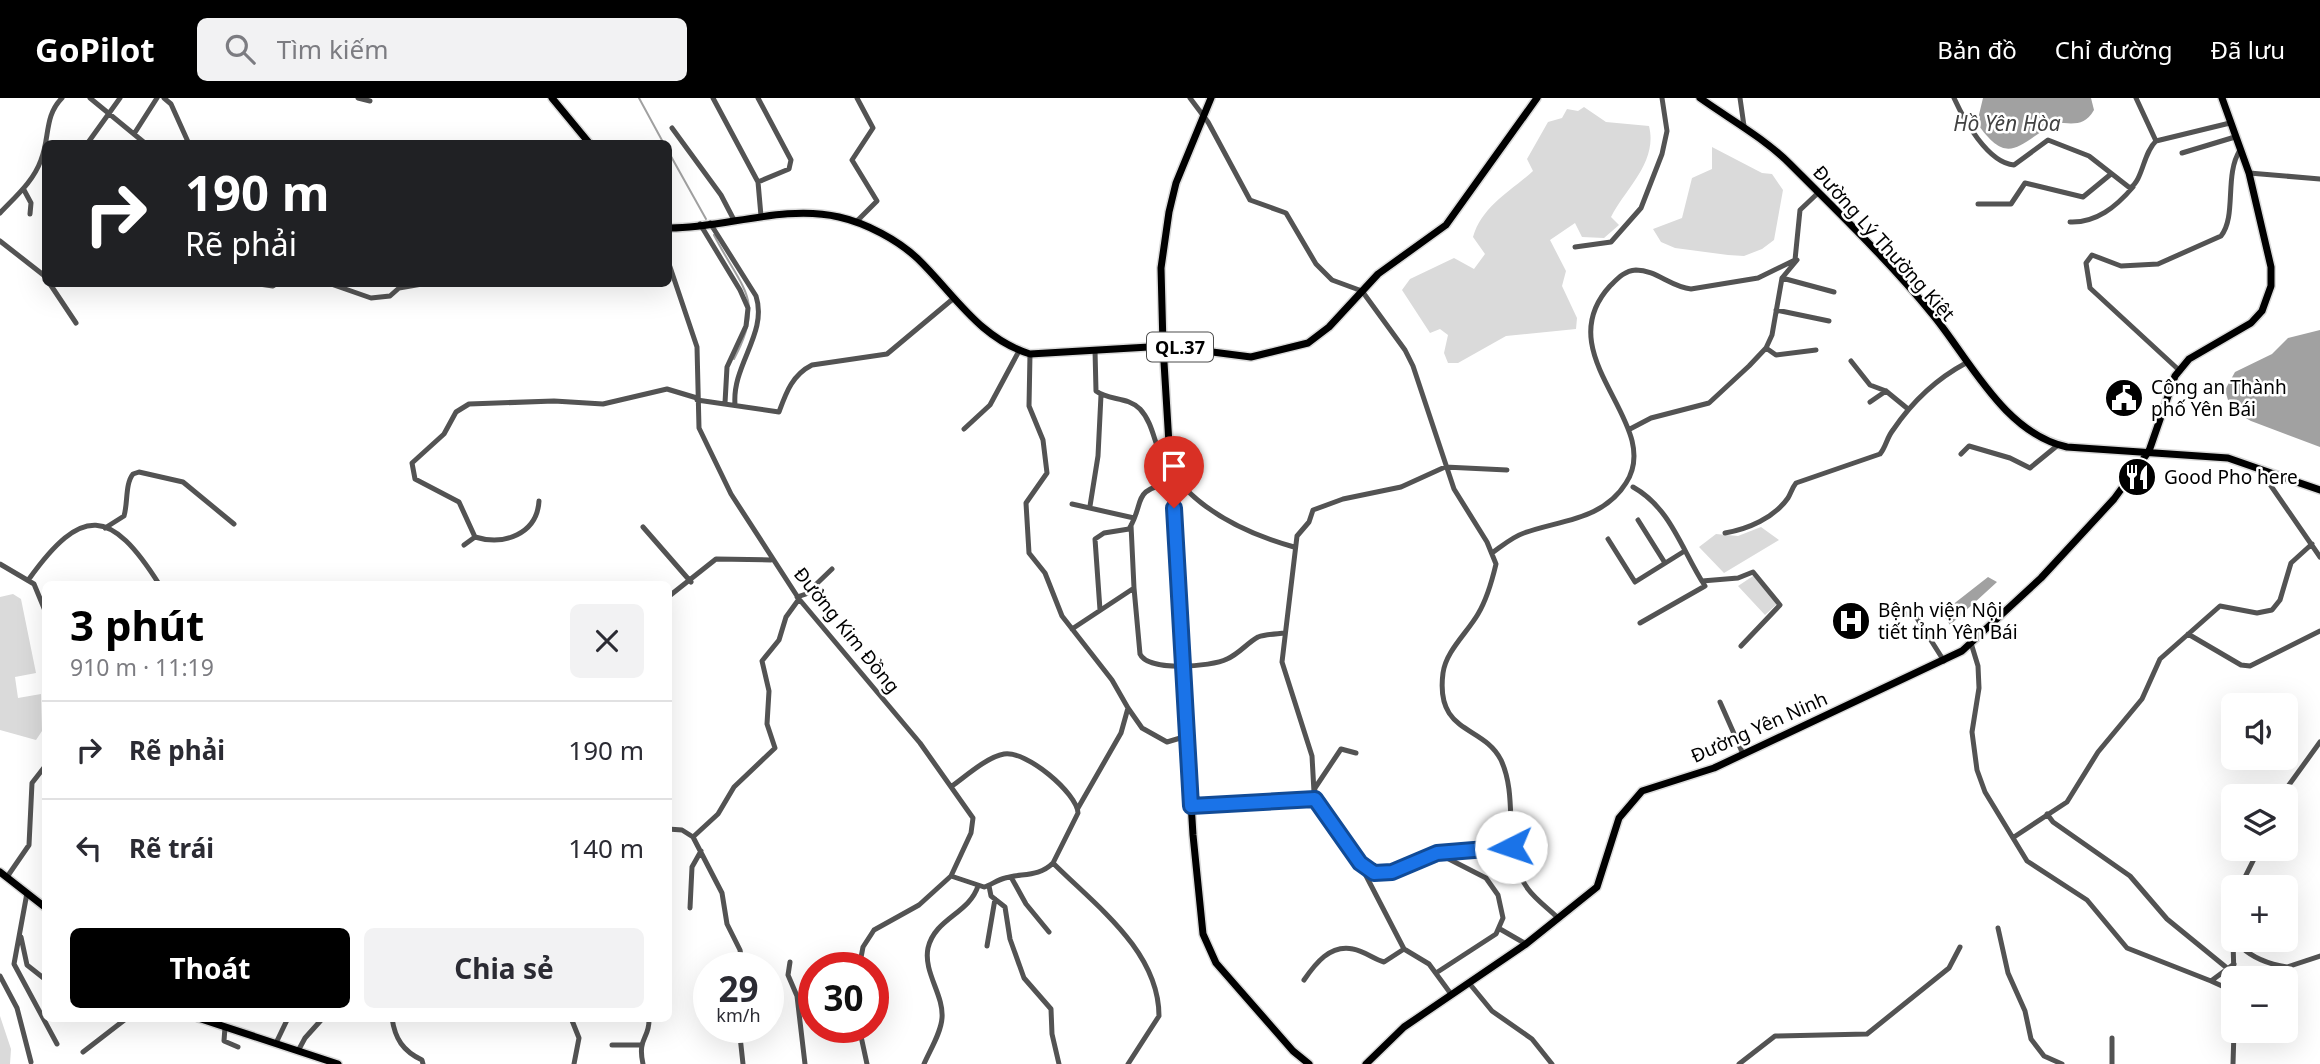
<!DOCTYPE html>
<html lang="vi">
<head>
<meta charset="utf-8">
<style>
	:root { --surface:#fff; --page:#f2f2f3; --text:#2b2b33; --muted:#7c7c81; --line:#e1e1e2; --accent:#000 }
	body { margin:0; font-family:"Noto Sans",sans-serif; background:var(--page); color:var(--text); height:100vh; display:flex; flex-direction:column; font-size:26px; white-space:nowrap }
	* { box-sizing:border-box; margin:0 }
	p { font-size:23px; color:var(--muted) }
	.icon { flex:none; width:38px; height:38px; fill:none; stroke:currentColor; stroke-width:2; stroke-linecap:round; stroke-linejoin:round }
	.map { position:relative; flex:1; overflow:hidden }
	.details { position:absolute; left:42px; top:483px; width:630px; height:441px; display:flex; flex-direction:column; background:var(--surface); border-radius:10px; box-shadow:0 7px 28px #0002 }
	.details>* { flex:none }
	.top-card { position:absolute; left:42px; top:42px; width:630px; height:147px; border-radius:10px; box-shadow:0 7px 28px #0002; background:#202124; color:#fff; overflow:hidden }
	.controls { position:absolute; left:2221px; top:595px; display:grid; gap:14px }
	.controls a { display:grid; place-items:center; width:77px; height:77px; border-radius:10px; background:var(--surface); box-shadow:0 7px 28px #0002; font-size:35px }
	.speed { position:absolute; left:693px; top:854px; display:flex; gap:14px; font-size:35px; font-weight:700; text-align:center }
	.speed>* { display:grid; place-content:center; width:91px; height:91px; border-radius:50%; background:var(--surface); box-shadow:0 7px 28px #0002; line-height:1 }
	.speed small { font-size:18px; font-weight:400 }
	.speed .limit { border:10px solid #d22; background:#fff; color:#111 }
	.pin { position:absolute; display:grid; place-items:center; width:60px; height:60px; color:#fff; margin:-72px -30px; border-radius:50% 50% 50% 0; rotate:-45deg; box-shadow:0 0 7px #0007 }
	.pin .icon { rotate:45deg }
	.me { position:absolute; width:77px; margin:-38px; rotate:266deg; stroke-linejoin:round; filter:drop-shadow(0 0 5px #0008) }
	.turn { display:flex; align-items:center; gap:24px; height:147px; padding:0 28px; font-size:32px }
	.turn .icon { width:91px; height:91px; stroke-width:2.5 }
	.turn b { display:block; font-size:49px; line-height:60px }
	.round { display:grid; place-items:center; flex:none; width:74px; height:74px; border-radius:10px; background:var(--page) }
	.summary { display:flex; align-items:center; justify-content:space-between; height:119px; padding:0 28px }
	h1 { font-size:42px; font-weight:700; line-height:52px; color:var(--accent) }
	.action { display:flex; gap:14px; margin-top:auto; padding:14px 28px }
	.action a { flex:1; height:80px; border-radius:10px; background:var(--accent); color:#fff; font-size:28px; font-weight:700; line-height:80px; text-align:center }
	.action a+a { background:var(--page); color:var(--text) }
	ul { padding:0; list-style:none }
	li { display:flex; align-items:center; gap:21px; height:98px; padding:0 28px; border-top:2px solid var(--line) }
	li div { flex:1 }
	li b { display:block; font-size:26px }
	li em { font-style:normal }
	header { display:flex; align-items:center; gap:42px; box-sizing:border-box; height:98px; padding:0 35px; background:var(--accent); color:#fff }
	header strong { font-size:33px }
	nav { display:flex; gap:38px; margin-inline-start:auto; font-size:24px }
	.search { width:490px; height:63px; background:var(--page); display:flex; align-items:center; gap:18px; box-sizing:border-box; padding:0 24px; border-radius:10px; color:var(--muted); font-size:26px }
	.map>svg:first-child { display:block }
</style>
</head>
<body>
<header>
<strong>GoPilot</strong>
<div class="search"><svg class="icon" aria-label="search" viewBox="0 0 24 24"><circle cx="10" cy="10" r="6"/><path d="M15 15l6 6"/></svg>Tìm kiếm</div>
<nav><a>Bản đồ</a><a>Chỉ đường</a><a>Đã lưu</a></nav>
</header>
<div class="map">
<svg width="2320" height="966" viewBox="0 0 2320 966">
	<rect width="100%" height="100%" fill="#fff"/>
	<path fill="#dadada" d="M1584,9L1606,24L1649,28C1658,64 1626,90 1611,119L1619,127L1604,140L1582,139L1575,125L1550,142L1566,173L1562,188L1577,220L1576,231L1506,238L1458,265H1448L1444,255L1448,237L1440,231L1430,235L1402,192L1410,181L1454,160L1474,171L1485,156L1473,139C1482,108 1511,93 1533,73L1527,61L1548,24L1562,20L1567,11L1578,13Z
		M1712,49L1762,75L1772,76L1783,92L1774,142L1762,151L1744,158L1728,157L1675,150L1661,144L1653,131L1682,120L1692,80L1712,71Z
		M1761,429L1779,442L1724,475L1699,449L1716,436L1738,438Z
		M1753,478L1778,505L1765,517L1738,488Z
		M13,496L21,501L36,575L15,579L18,600L41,596L42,633L36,642L0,632V499Z
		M0,918L11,951L10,966H0Z"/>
	<path fill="#a1a1a1" d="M1983,0H2091L2094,12C2084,29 2074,25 2056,25C2018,45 2009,71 1977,25Z
		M2320,232V349L2251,323L2231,312L2225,292L2235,274L2272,256L2288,240Z
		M1988,479L1997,484L1950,527L1942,515Z"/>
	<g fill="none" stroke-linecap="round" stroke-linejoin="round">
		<path stroke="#a1a1a1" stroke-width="2" d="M639,0L664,46
			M668,53L706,121
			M714,137C742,192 766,201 734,261"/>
		<defs>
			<path id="major" d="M552,0L590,46
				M1211,0L1176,85L1169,114L1161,170L1163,248L1193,737L1203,836L1216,865L1293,953L1309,966
				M1700,0C1731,22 1764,40 1790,66C1839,115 1890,164 1933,217C1970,262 2004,335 2067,349L2228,360L2320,392
				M668,130C722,131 783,106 839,119C866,125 898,142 918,161C955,197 979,240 1030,256L1166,248L1251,259L1308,245L1329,229L1378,176L1446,127L1537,0
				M0,774L46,810
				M198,920L338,966
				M1366,966L1404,929L1526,846L1597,789L1619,720L1642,693L1714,670L1962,553L2041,480L2114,401L2149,353L2175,278L2189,261L2251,225L2262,213L2271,188V169L2249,75L2222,0"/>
		</defs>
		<use href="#major" stroke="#dbdbdb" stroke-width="10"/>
		<path stroke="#535353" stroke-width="5" d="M90,0L146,46
			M164,0L171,6L189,46
			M358,0L370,3
			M713,0L758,84L761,118
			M1190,0L1208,24L1250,102L1286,115L1316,166L1332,182L1362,193L1405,252L1413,268L1454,391L1487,444L1496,466C1492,483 1487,501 1478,516C1467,535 1446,553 1443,575C1435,637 1483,626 1501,662C1520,703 1500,753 1528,791C1536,802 1549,811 1558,820
			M1740,0L1744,28
			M1954,0C1964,22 1988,65 2014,67L2048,42L2089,58L2130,90C2143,82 2143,55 2156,43L2230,25
			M2136,0L2156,43
			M672,30L721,97L734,122
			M134,36L157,0
			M87,46L120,0
			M2182,55L2235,39
			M2249,75L2320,81
			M758,84L789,71L791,62L758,0
			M24,92L31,105L30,116
			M1978,106H2011L2025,85L2083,99L2111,76
			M0,115C16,98 33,84 41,62C50,40 44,18 62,0
			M856,124L877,103L852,62L873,30L857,0
			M2070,124C2096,125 2116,109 2133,89
			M710,125L756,198C768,235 732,267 735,306
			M700,126L740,192L748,210L746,228L727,269L725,305
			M0,143L46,179
			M1575,149L1611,144L1641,110L1662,56L1667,33L1662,0
			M668,163L697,249L699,330L731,396L799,501L920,645L973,720L971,735L951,778L919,807L874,832L863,849L859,870
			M1782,180L1834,194
			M50,186L76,225
			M259,186L273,188L276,186
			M331,186L371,200L390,198L399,190L422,186
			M1776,212L1829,223
			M1766,250L1776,257L1816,252
			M1095,252L1096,293C1109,303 1127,298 1140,311C1153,325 1154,345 1162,360C1190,409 1244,435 1294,449
			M1030,256L1029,308L1043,342L1047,375L1026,405L1029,455L1045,475L1062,518L1112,582L1128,610L1142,630L1167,644L1187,638
			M1851,263L1870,287L1886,293L1908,311
			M2180,273L2090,190L2086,165L2092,157L2121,168L2158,166L2221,138C2237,118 2224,77 2240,52
			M697,302L779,314C786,295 792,277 812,267L887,256L954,200
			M1870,304L1886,293
			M964,331L990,307L1019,253
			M1630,331L1651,320L1709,305L1749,268L1766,250L1772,237L1782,180L1797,162
			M1961,356L1969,348L2010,360L2030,370L2058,347
			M2260,372L2320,459
			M1633,389C1671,410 1682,453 1705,488L1640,525
			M539,403C537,436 504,448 475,439L459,404L415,381L412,365L444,336L456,314L469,306L554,303L603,306L667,291L697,300
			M1072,406L1134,420
			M1090,408L1098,358L1101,297
			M1638,422L1665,465
			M643,429L691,484
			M105,430L124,418C128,405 125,386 133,376L139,374L183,384L234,426
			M1725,435C1748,431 1774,420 1788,400C1791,395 1792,390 1796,385L1880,356C1886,349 1887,339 1893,332C1912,304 1936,281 1966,265
			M1608,441L1635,484L1683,454
			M464,447L475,439
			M1492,455C1502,448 1512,439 1524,435C1560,422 1603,422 1626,385C1665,325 1546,258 1610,188C1618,180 1624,173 1636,172C1656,172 1671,189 1691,191L1758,180L1795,162L1800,112L1818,95
			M0,466L34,486L46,515
			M29,481C82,407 111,410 159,486
			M1702,483L1738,480L1753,474L1780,507L1741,548
			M1134,490L1140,556C1148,574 1211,569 1227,561C1239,556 1247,545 1258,539C1266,536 1277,536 1285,535
			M668,499L716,461L771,462
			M797,499L806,496L832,471
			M1100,512L1095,441L1104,435L1129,431C1146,403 1130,392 1172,385
			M1899,515L1915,517L1944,563
			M1072,531L1134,490L1131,427
			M2188,536L2241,567L2250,568L2320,533
			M1971,545L1978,568L1979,590L1972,634L1977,672L1985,694L2027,763L2087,802L2127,850L2211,883L2234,866
			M1720,604L1743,656
			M1356,655L1341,651L1315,690L1314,699L1366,771L1388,775L1433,755L1511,749
			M1314,694L1312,658L1282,564L1297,438L1309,424L1313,412L1343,401L1401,389L1445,369L1507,372
			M2281,698L2320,644
			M1191,708L1316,701
			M1078,710L1121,635L1128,610
			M2047,716L2053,724L2130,778L2167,821L2227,870
			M668,731L682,732L693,739L722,795L727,826L740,852L743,870
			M693,739L718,716L734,689L775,650L767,626L769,593L762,563L779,542L786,519L799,501
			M2014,739L2067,704L2098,654L2142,601L2160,561L2220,508L2257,515L2272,512L2280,502L2291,465L2312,446
			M1053,765C1095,807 1159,853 1159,918L1128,966
			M1361,768L1404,851
			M951,778L984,789C991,787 997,782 1005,780C1022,775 1039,779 1053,765L1078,715C1077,695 1026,652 1004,656C987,659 966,678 952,688
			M7,779L29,747L32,685L46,667
			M1011,779L1026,806L1049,834
			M989,788L991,798L1005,809L1010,841L1024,880L1051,911L1052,936L1059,966
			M2240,789L2259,751
			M27,795L14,866L57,946
			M2233,804C2216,842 2254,864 2287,869L2320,858
			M690,810L692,769L701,753
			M1998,830L2008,875L2025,913L2031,941L2044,958L2062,966
			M1500,831L1526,846
			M21,839L27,867L46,882
			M2233,843L2234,880
			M987,848L995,801
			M790,864L788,877L797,898L805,966
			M1436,875L1496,836L1503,820L1498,797L1486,780L1437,755
			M0,878L17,910L31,964
			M1304,882C1315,866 1330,846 1353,851C1364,853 1374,861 1384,864L1404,851L1429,866L1451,896
			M2211,883L2233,893
			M1469,885L1492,913L1532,941L1552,966
			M392,920C395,941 403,953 422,962L423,966
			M571,920L579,940L574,966
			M225,929L224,943L238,949
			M739,929L743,966
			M859,929L867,966
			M2112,940V966
			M276,945L288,920
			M612,947H640
			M298,953L305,940L323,920
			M83,954L127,920
			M643,966C637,939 650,941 649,920
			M924,966C930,952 941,935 942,920C944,897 923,874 928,850C935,820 969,816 978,788
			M1739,966L1775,938L1867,936L1949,870L1960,849
			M2233,966L2234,933"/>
		<use href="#major" stroke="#000" stroke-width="7"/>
	</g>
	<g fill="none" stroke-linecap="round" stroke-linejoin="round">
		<defs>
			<path id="route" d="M1174,410L1191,708L1315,701L1360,765L1374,775L1392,774L1437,755L1511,749"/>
		</defs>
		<use href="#route" stroke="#114b97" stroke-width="18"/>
		<use href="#route" stroke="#1a73e8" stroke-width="12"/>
	</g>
	<defs>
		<symbol id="civic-disc" viewBox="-11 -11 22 22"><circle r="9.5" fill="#000" stroke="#fff"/><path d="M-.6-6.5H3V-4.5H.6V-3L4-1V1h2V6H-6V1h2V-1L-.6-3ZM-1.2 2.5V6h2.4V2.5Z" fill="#fff"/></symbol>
		<symbol id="restaurant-disc" viewBox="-11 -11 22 22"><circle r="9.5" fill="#000" stroke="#fff"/><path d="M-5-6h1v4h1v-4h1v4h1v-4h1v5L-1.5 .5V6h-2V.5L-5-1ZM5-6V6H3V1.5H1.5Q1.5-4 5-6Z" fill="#fff"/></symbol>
		<symbol id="hospital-disc" viewBox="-11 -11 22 22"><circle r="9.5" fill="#000" stroke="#fff"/><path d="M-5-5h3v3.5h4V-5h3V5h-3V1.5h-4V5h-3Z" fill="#fff"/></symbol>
	</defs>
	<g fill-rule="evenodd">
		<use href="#civic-disc" x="2102" y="278" width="44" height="44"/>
		<use href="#restaurant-disc" x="2115" y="357" width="44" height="44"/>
		<use href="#hospital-disc" x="1829" y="501" width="44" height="44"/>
	</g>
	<g text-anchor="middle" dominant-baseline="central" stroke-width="5" stroke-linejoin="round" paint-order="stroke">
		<rect fill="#fff" stroke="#4c4c4c" stroke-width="2" x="1147" y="234.5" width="66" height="29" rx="5"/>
		<g font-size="18" font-weight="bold" fill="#000">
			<text x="1180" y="249">QL.37</text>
		</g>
		<g font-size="19" fill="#000" stroke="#fff">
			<text transform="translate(1884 145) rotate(48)">Đường Lý Thường Kiệt</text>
			<text transform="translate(847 532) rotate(51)">Đường Kim Đồng</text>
			<text transform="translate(1759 629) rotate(-24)">Đường Yên Ninh</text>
		</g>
		<g font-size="19" fill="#000" stroke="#fff" text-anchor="start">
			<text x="2151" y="289">Công an Thành<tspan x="2151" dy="22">phố Yên Bái</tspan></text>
			<text x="2164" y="379">Good Pho here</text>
			<text x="1878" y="512">Bệnh viện Nội<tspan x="1878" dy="22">tiết tỉnh Yên Bái</tspan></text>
		</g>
		<g font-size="21" font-style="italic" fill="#424242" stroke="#fff">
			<text x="2007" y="25">Hồ Yên Hòa</text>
		</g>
	</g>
</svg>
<div class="controls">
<a><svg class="icon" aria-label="sound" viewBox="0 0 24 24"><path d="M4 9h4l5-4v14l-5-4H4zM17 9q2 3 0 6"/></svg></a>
<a><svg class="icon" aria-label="layers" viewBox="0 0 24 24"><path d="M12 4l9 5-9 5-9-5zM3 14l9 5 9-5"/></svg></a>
<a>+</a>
<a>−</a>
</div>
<div class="speed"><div>29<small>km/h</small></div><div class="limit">30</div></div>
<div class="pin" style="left:1174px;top:410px;background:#d93025"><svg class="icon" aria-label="arrive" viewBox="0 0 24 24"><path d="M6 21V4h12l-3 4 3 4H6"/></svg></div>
<svg class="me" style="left:1511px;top:749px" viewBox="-20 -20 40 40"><circle r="19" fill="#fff"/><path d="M0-13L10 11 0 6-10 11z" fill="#1a73e8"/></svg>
<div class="top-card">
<div class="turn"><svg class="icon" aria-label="right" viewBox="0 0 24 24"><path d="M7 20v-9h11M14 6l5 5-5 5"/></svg><div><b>190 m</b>Rẽ phải</div></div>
</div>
<section class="details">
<div class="summary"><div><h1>3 phút</h1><p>910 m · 11:19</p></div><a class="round"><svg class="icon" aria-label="close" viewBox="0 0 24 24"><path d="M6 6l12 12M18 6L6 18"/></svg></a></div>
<ul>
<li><svg class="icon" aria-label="right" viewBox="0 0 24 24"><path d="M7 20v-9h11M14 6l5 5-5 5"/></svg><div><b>Rẽ phải</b></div><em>190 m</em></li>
<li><svg class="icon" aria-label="left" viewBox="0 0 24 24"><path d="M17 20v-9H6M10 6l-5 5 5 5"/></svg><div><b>Rẽ trái</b></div><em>140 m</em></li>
</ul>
<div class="action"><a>Thoát</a><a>Chia sẻ</a></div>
</section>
</div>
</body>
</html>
